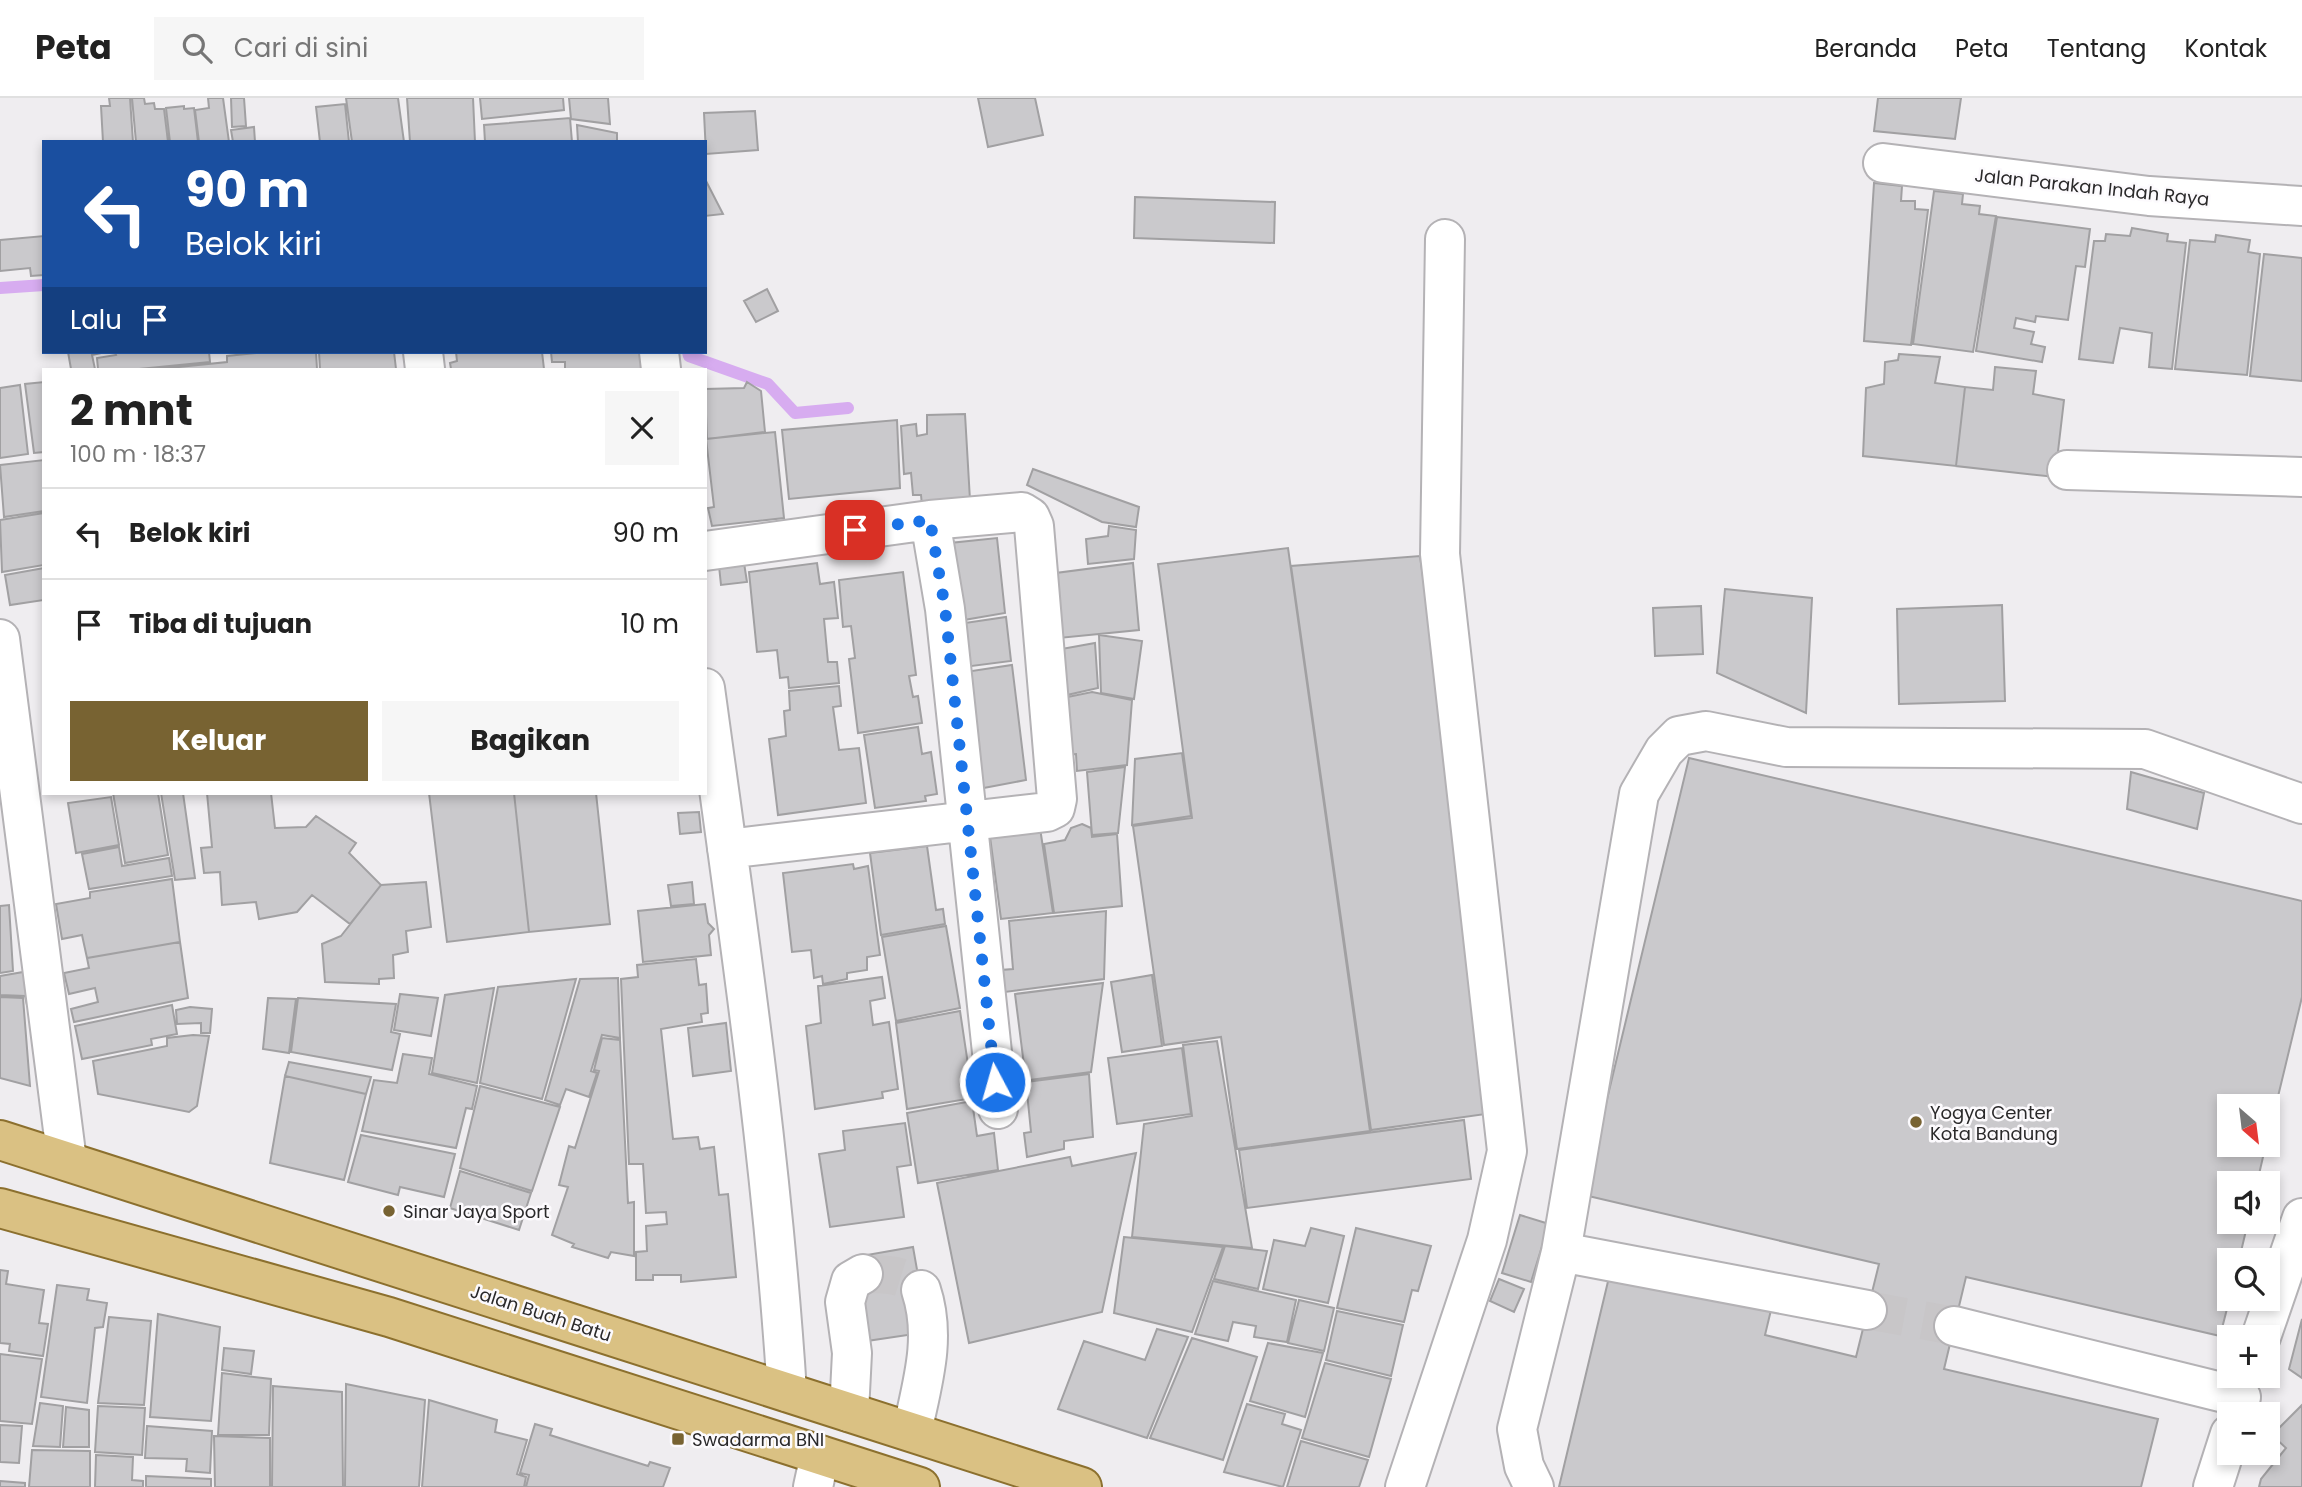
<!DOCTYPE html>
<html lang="id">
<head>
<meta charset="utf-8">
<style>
	:root { --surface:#fff; --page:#f6f6f6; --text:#222; --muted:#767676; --line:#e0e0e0; --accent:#786332 }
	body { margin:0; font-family:Poppins,sans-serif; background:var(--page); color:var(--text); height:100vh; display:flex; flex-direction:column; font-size:26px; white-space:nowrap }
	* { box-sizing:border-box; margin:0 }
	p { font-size:23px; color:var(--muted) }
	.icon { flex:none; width:38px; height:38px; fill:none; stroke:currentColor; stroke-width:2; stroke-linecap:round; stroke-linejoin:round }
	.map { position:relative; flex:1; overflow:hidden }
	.panel { position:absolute; left:42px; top:270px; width:665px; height:427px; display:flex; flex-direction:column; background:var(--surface); border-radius:0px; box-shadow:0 4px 10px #0003 }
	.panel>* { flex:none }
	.hud { position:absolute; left:42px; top:42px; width:665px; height:214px; border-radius:0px; box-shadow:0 4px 10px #0003; background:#1a4fa0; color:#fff; overflow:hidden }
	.needle { width:46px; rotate:152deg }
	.buttons { position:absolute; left:2217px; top:996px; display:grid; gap:14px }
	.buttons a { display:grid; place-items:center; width:63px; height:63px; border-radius:0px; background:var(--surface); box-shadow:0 4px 10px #0003; font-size:35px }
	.pin { position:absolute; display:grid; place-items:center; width:60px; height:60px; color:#fff; margin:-30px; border-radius:14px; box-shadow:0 4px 10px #0006 }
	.me { position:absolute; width:77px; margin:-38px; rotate:354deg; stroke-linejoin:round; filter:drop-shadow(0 0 5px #0008) }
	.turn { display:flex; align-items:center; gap:24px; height:147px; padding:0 28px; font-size:32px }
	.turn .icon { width:91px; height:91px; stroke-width:2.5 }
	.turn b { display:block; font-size:49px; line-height:60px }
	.then { display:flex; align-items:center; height:66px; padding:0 28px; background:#0003; gap:14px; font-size:26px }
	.round { display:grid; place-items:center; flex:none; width:74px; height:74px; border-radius:0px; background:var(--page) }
	.head { display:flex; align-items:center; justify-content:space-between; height:119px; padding:0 28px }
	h1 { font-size:42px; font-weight:700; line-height:52px }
	.button { display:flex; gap:14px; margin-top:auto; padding:14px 28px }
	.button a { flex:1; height:80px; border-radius:0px; background:var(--accent); color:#fff; font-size:28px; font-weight:700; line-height:80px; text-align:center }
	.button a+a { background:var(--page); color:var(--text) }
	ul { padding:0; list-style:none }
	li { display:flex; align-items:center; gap:21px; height:91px; padding:0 28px; border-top:2px solid var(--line) }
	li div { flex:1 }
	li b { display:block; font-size:26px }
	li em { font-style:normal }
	header { display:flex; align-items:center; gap:42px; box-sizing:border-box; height:98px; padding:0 35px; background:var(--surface); border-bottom:2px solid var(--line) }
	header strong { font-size:33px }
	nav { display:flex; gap:38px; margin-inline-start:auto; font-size:24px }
	.search { width:490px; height:63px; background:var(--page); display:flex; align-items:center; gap:18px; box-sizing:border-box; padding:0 24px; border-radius:0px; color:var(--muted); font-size:26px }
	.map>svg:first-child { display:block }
</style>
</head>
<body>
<header>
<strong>Peta</strong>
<div class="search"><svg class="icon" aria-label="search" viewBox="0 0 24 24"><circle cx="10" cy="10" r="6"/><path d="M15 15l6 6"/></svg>Cari di sini</div>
<nav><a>Beranda</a><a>Peta</a><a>Tentang</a><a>Kontak</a></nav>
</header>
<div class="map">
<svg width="2302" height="1389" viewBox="0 0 2302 1389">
	<rect width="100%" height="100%" fill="#efedf0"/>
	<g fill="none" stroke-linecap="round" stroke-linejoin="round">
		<path stroke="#d7acf0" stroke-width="12" d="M0,190L44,187
			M688,254L689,258L768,286L795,315L848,310"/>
	</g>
	<path fill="#cac9cc" stroke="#a1a0a2" stroke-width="2" d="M109,0H130L133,44H103L101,8H110Z
		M132,0H144L145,6L154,5L155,11H164L168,44H136Z
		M208,0H223L229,44H199L195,12L209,10Z
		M231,0H244L246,28L232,29Z
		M346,0H398L404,44H352Z
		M407,0H473L475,44H410Z
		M480,0H563L564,12L482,21Z
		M569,0H608L610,26L571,21Z
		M978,0H1035L1043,37L988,49Z
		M1878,0H1961L1955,41L1874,33Z
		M345,6L349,44H320L316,9Z
		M184,8V11L194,10L198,44H170L166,10Z
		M755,13L758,52L706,56L704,15Z
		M570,20L572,44H485L484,27Z
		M577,27L617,35V44H578Z
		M254,29L255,44H233L231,32Z
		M705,81L723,116L705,118Z
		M1874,85L1902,88L1901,103H1915V111L1928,112L1911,247L1864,243Z
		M1934,93L1963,96L1962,106L1980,108L1979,116L1996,118L1973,254L1913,246Z
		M1135,99L1275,104L1274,145L1134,140Z
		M1997,119L2090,131L2085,169L2076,168L2068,222L2036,218L2035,224L2016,220L2014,230L2034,234L2031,246L2045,249L2042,264L1976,253Z
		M2132,130L2168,136L2167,143L2186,145L2172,271L2149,269L2152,235L2120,230L2113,265L2079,261L2094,143H2105L2106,136L2130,138Z
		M2216,137L2250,142L2248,154L2260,156L2247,277L2175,271L2190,142L2215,144Z
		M44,138V177L31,178L30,170L0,173V142Z
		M2264,156L2302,160V283L2250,278Z
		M767,191L778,213L756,224L744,203Z
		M68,254H106L92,257L95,271H71Z
		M115,254H209L210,264L139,271H98L97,260L116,257Z
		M265,254H316L317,271H159L227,264V258Z
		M319,254H394L396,271H320Z
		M456,254H542L544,271H451L450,265L457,263Z
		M551,254H641L642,271H565V264H552Z
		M1899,256L1940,259L1935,285L1965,289L1956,368L1863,358L1866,290L1884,286L1885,264L1898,262Z
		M1995,269L2036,273L2033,296L2064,302L2055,379L1956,368L1965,289L1993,292Z
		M44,284V354L34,355L25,286Z
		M747,284L761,293L765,334L707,341L705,291L744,290Z
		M20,287L28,356L0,360V290Z
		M965,316L970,402L922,408L921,397H913L911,375L904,376L901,328L916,326L917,338L927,336V317Z
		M897,322L900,390L789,401L782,332Z
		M775,334L784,420L712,428L708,410L714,409L706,341Z
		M44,362V413L4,419L0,367Z
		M1033,371L1139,409L1136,429L1102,424L1027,387Z
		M44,415V467L2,474L0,422Z
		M1109,428L1136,432L1134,461L1088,466L1086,441L1108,438Z
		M997,440L1005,515L958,523L950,445Z
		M1288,450L1370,1033L1237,1051L1221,939L1164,947L1133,728L1192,720L1158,466Z
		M1420,458L1500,1014L1371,1032L1291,468Z
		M744,465L747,484L721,487L719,468Z
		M817,465L820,486L834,484L838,520L824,521L828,564H837L839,585L789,590L788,579L780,580L777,552L757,554L749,474Z
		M1133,465L1139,532L1049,541L1056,475Z
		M44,470V502L10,507L5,477Z
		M903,474L916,577L909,578L913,599L918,598L922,625L858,635L849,561L855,560L851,528L843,529L839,482Z
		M1725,491L1812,500L1806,615L1717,575Z
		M2002,507L2005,603L1899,606L1897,511Z
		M1701,508L1703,556L1655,558L1653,510Z
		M1006,519L1011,563L964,569L958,526Z
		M1099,537L1142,543L1134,601L1101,595Z
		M1095,545L1098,590L1067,597L1056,552Z
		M1012,567L1026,682L973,692L965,574Z
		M839,588L841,608L833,609L839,652L859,650L866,705L778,717L769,641L786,638L784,613L790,612L789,593Z
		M1092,594L1132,602L1127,667L1077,673L1076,656L1062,657L1053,602Z
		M918,629L922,656L931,654L937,696L925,698L926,703L875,710L864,637Z
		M1182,655L1191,718L1132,727L1135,661Z
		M1689,660L2302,803V899L2268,1040V1008H2230V1046H2266L2257,1085H2230V1124H2248L2239,1162H2230V1199L2220,1238L1966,1179L1944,1271L2158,1321L2141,1389H1559L1610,1175L1771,1212L1765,1237L1856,1259L1879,1166L1584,1097Z
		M1125,669L1118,735L1092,737L1087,674Z
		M2131,674L2204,695L2197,731L2127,711Z
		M113,695H158L168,757L125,765Z
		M161,695H183L195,780L175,782Z
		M207,695H271L275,730L306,729L316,718L356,745L349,755L381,787L350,826L312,797L297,814L259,821L256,804L222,807L220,774L204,775L201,750L212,749Z
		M429,695H514L529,834L447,844Z
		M514,695H596L610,826L529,834Z
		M111,699L119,747L76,755L68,705Z
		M699,714L701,734L680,736L678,715Z
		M1082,726L1091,730L1092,739L1117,736L1122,808L1054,815L1044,746L1065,742L1071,730Z
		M1040,730L1053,815L1001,821L990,739Z
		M927,748L936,812L943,811L945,826L881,837L870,755Z
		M119,749L122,768L169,760L172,778L89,791L82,756Z
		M853,766L854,771L868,768L880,857L867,859V872L847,875V881L823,886L822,878L814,880L811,852L792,854L783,775Z
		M172,781L180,844L87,860L82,837L62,841L56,806L90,800V794Z
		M426,784L431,829L406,833L408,854L393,857L394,880L379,881V886L325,884L322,846L341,838L381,787Z
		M692,784L694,806L671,808L668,787Z
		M705,806L708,825L714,831L709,837L711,857L643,864L638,813Z
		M9,807L13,873L0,875V808Z
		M1106,813L1104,881L1005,894L1001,872L1013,871L1009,823Z
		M946,828L960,910L896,923L882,839Z
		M180,844L188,900L74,924L71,911L98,904L95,890L69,896L64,875L89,870L87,860Z
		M696,861L699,887L706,886L708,915L701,916L702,924L661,931L673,1041L698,1039L700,1051L714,1049L719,1097L728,1096L736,1179L681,1184V1177H653V1182H636V1154L647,1153L646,1128L667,1126L666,1114L646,1115L643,1066H629L621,881L638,879L637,867Z
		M29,873L36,906L27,907L25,898L0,897V878Z
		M1152,877L1162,948L1122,954L1111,884Z
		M882,879L885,900L870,903L873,927L889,924L898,991L882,994L883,1000L815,1011L806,928L821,925L818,888Z
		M618,880L620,940L602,937L591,973L597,975L589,999L566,991L560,1007L545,1002L580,881Z
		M576,881L542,1001L480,985L498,889Z
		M1103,885L1091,974L1015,984L1013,970L1024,967L1015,896Z
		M494,890L477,985L432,975L445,897Z
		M400,896L438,900L431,938L394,932Z
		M0,899L23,900L30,988L0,980Z
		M268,900L296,901L289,955L263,951Z
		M298,900L396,906L391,934L400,936L392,972L291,954Z
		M172,907L177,936L151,941L152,947L82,961L75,928Z
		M190,909L212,911L210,935H201V925L177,926L176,912Z
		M960,913L973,1000L907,1011L896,925Z
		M726,925L731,973L693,978L688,930Z
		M193,937L209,938L197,1008L189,1014L98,996L93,963L167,948V940Z
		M602,940L620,942L628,1105L634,1104V1158L611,1154L608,1160L572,1149L574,1146L552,1137L568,1089L559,1087L569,1048L575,1050L599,973L594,972Z
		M1217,943L1252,1150L1132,1139L1144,1026L1192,1018L1183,947Z
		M1182,950L1191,1016L1117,1026L1108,960Z
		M403,956L432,960L429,976L477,988L472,1011L466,1010L456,1050L362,1033L374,982L397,985Z
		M289,964L371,979L366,996L285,978Z
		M1089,976L1093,1039L1064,1043V1051L1027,1059L1024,1035L1031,1034L1026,984Z
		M285,978L366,996L344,1082L270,1065Z
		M480,988L560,1009L532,1093L460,1070Z
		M972,1003L977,1038L994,1035L998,1072L918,1085L907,1015Z
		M1464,1022L1471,1081L1247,1110L1239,1052Z
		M905,1025L911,1067L897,1069L904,1119L830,1129L819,1056L845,1052L843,1033Z
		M361,1037L455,1056L444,1099L400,1089L398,1097L348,1084Z
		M1136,1055L1102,1214L969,1245L937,1085L1070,1059L1072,1068Z
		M460,1073L531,1095L519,1132L450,1110Z
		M1520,1117L1549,1126L1531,1184L1502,1175Z
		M1311,1130L1344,1138L1328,1205L1263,1191L1274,1142L1305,1148Z
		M1356,1130L1431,1148L1418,1193L1412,1192L1404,1224L1337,1210Z
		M1124,1139L1223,1149L1192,1234L1114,1215Z
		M1225,1148L1267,1153L1258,1191L1214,1181Z
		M913,1149L928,1234L860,1244L861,1158Z
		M0,1172L8,1173L6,1186L44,1192L39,1225L48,1226L43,1258L9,1253L10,1246L0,1245Z
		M1499,1181L1524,1191L1514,1214L1490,1203Z
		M1213,1183L1296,1202L1287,1244L1254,1239L1256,1228L1233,1224L1228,1243L1195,1236Z
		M57,1187L89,1191L87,1202L107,1205L103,1229L95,1230L87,1305L41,1299Z
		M1299,1202L1334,1210L1324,1253L1288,1245Z
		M1337,1213L1403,1227L1391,1278L1326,1262Z
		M158,1216L220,1229L211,1323L150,1319Z
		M109,1219L151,1223L144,1307L98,1305Z
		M2302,1221V1280L2289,1271Z
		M1157,1231L1188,1239L1147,1340L1058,1311L1084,1243L1145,1262Z
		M1192,1240L1257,1259L1223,1362L1150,1340Z
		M1268,1245L1323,1255L1305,1319L1250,1303Z
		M224,1250L254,1253L251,1276L222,1272Z
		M0,1256L42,1261L32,1326L0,1323Z
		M1325,1265L1391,1281L1369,1359L1302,1340Z
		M222,1275L271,1281L269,1337H218Z
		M346,1286L425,1302L419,1389H345Z
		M273,1288L342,1294L343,1389H272Z
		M429,1302L497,1322L495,1334L527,1342L517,1376L526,1379L524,1389H422Z
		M40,1305L63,1308L60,1349L33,1348Z
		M1247,1306L1285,1316L1282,1326L1301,1332L1283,1389L1224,1374Z
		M2302,1307V1389H2259L2261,1381L2286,1350L2272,1337Z
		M98,1308L145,1310L142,1357L95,1354Z
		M66,1309L89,1312V1349H63Z
		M535,1326L552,1331L550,1337L648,1368L650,1364L670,1370L663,1389H526L529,1377L520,1375Z
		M0,1327L22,1328L19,1365L0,1364Z
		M147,1328L212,1333L210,1375L186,1373L187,1361L145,1360Z
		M214,1338L270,1340V1389H215Z
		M1301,1343L1368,1362L1359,1389H1287Z
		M32,1352L90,1353V1389H29Z
		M96,1357L133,1359L132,1382L143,1383V1389H95Z
		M146,1378L211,1381V1389H146Z
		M0,1383L25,1385V1389H0Z"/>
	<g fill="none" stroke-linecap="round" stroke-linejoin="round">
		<path stroke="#c8c6c8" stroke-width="38" stroke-dasharray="38 19" stroke-linecap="butt" d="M863,1176C884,1176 905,1175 921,1192
			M1867,1212L1954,1228"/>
		<defs>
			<path id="minor" d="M1883,65L2149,98L2302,108
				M423,254L425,271
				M659,254L661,271
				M2067,372L2302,379
				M930,422L945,511L998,1011
				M705,453L930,422L1022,414L1030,419L1034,428L1057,701L1055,710L1047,714L727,751
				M0,541L67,1063
				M705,590C737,824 772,1058 787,1294
				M1561,1154L1867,1212
				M1954,1228L2241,1299
				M2261,1239L2302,1120
				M849,1314L852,1255L845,1204L851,1183L863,1176
				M912,1334C922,1286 937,1240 921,1192
				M813,1389L820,1357
				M1405,1389L1487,1142L1507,1053L1440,456L1445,141
				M1534,1389L1524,1368L1517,1331L1561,1154L1639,696L1664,653L1679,638L1706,633L1786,649L2145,651L2302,706
				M2213,1389L2230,1336"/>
			<path id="major" d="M0,1042L1082,1389
				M0,1110L389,1219L920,1389"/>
		</defs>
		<use href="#minor" stroke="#b4b2b5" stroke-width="42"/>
		<use href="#major" stroke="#8c702e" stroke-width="42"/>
		<use href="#minor" stroke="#fff" stroke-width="38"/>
		<use href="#major" stroke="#dac183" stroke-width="38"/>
	</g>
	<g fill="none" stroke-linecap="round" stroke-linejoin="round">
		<path stroke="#1a73e8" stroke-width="12" stroke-dasharray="0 21.6" d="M855,432L930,422L945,510L995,984"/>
	</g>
	<g fill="#786332" stroke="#fcfafd" stroke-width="2.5">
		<circle cx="1916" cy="1024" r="7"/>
		<circle cx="389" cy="1113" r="7"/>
		<rect x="671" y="1334" width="14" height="14" rx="3.5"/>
	</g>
	<g text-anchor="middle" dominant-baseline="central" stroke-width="5" stroke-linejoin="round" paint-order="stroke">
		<g font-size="18" fill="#2a292a" stroke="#fcfafd">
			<text transform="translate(2092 89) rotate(6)">Jalan Parakan Indah Raya</text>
			<text transform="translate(541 1215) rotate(18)">Jalan Buah Batu</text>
		</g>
		<g font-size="18" fill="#2a292a" stroke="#fcfafd" text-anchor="start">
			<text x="1930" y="1014">Yogya Center<tspan x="1930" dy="21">Kota Bandung</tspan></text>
			<text x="403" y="1113">Sinar Jaya Sport</text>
			<text x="692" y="1341">Swadarma BNI</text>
		</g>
	</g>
</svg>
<div class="buttons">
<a><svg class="needle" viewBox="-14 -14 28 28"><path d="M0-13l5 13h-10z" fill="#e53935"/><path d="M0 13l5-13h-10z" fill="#767676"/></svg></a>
<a><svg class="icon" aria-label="sound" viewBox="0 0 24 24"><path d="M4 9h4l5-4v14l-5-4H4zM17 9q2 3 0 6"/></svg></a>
<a><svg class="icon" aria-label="search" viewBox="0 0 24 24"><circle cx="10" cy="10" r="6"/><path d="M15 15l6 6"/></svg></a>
<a>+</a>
<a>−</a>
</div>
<div class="pin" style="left:855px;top:432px;background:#d93025"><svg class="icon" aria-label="arrive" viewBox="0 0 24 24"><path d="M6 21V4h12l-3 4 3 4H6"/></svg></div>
<svg class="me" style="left:995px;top:984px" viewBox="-20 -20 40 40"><circle r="17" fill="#1a73e8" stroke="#fff" stroke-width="3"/><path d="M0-11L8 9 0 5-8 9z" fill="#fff"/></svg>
<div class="hud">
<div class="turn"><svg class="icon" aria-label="left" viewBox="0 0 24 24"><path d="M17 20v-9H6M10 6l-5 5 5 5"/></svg><div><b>90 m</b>Belok kiri</div></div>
<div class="then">Lalu<svg class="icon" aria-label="arrive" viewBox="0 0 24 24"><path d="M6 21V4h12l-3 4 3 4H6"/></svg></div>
</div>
<section class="panel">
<div class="head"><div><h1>2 mnt</h1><p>100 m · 18:37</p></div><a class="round"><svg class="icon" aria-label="close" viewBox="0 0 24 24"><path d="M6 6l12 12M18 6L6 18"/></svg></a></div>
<ul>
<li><svg class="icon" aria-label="left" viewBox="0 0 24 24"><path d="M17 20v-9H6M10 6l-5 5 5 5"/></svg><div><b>Belok kiri</b></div><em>90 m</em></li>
<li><svg class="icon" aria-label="arrive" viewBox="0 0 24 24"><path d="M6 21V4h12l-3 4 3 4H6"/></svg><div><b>Tiba di tujuan</b></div><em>10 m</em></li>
</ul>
<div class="button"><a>Keluar</a><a>Bagikan</a></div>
</section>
</div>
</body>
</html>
